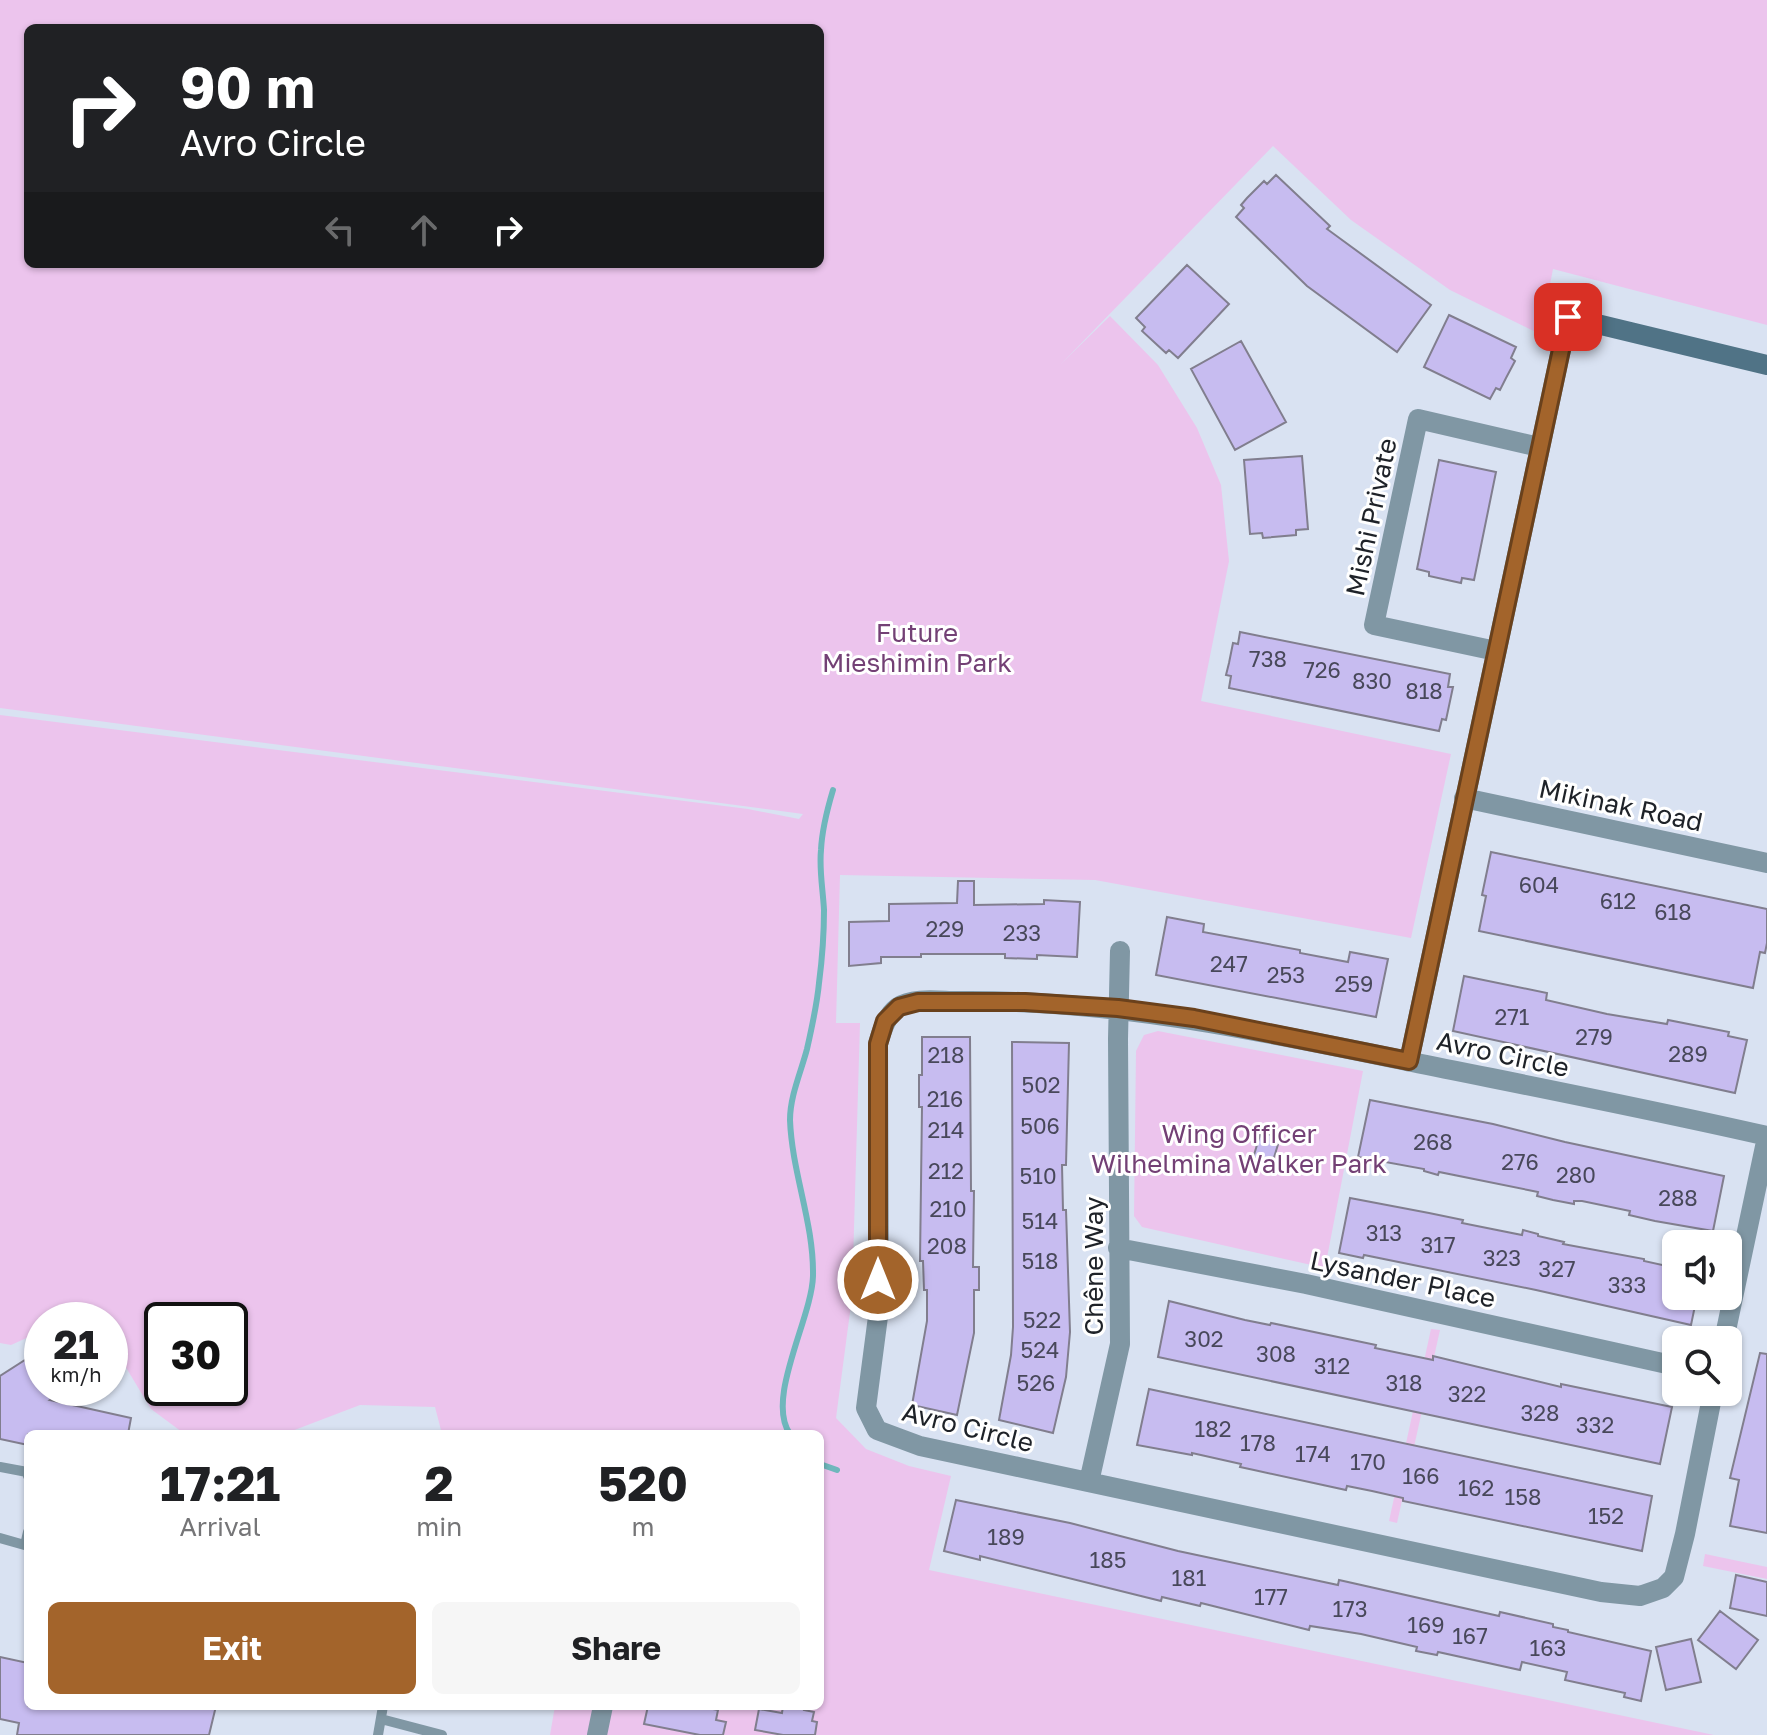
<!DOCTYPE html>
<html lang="en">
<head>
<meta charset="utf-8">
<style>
	:root { --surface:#fff; --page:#f6f6f6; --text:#202124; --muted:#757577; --accent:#a3642b }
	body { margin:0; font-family:"Golos Text",sans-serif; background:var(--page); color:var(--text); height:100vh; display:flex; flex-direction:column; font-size:30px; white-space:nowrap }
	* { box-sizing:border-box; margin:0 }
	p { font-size:26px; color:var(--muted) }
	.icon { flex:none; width:44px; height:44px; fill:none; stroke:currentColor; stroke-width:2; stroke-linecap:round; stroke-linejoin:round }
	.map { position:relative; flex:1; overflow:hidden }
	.drawer { position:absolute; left:24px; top:1430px; width:800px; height:280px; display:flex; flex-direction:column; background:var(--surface); border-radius:12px; box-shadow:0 2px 6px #0004 }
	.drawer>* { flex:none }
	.top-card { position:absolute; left:24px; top:24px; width:800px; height:244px; border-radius:12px; box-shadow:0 2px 6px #0004; background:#202124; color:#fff; overflow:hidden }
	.buttons { position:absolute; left:1662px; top:1230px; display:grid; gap:16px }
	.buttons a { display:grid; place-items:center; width:80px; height:80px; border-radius:12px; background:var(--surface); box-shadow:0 2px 6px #0004; font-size:40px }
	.speed { position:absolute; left:24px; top:1302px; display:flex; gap:16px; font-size:40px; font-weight:700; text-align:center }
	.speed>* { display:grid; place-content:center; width:104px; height:104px; border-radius:50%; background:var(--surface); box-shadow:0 2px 6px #0004; line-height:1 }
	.speed small { font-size:20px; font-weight:400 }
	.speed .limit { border:4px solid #111; border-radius:12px; background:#fff; color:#111 }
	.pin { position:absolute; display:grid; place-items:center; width:68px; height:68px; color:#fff; margin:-34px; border-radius:16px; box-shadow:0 4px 12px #0006 }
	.me { position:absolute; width:88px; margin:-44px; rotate:0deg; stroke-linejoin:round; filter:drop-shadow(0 0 6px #0008) }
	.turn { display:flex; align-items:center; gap:28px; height:168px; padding:0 24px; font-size:36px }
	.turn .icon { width:104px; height:104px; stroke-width:2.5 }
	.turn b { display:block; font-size:56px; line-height:68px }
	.lanes { display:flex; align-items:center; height:76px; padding:0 24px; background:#0003; justify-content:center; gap:40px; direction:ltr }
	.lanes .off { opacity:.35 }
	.eta { display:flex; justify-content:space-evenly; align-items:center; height:136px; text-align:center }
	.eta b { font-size:48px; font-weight:700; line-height:56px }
	.cta { display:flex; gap:16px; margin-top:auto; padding:16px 24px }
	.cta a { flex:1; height:92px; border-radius:12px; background:var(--accent); color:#fff; font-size:32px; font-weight:700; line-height:92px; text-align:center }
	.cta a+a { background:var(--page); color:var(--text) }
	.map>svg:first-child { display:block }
</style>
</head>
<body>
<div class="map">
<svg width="1767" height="1735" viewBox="0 0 1767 1735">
	<rect width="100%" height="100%" fill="#d9e2f2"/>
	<path fill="#ecc4ed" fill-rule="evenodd" d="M0,0H1767V325L1553,269L1540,334L1450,290L1351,220L1273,146L1061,364L1110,316L1158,365L1197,428L1221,485L1229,561L1201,701L1451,754L1411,938L1095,880L840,875L836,1023H860L852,1297L836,1418L866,1449L909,1466L951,1476L929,1570L1714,1735H550L555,1706H820V1434H442L435,1407L360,1405L284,1434L182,1432L151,1409L110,1341V1320H97L91,1310L67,1320H42V1331L11,1345L0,1343V715L748,809L799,819L803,814L0,708ZM28,28H820V264H28ZM162,1320H230V1388H162Z
		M1158,1031L1363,1071L1325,1268L1142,1227L1134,1216L1136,1051L1144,1035Z
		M1431,1329L1440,1330L1397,1523L1389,1521Z
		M1705,1554L1767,1567V1579L1703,1566Z"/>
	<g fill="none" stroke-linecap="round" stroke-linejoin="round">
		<path stroke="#6fb7bc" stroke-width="6" d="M790,1434C765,1399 812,1318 813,1276C814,1223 792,1173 790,1120C790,1096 801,1072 807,1049C812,1027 817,1005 819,983C822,960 824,934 824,910C823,890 819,870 821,850C822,829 827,810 833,790
			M820,1464L837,1470"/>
	</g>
	<path fill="#c7bcf0" stroke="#817e8e" stroke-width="2" d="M1276,175L1330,226L1327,229L1431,305L1397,352L1307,286L1236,217L1244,208L1241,205L1247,198L1264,181L1267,184Z
		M1187,265L1229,304L1178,358L1169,350L1166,353L1142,331L1145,327L1136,318Z
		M1449,315L1516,347L1511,358L1515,361L1506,378L1500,390L1496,388L1490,399L1424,367Z
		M1241,341L1286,422L1235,450L1191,369Z
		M1302,456L1308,529L1296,530V535L1263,538L1262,533L1250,534L1244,460Z
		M1439,460L1496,472L1474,580L1462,578L1461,583L1429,576V572L1417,569Z
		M1240,632L1450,674L1448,687H1453L1446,720L1442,719L1439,731L1229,688L1231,676L1226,675L1229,663L1233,643L1238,644Z
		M1491,852L1767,909V943L1765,953L1760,952L1753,988L1479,931L1486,896L1482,895Z
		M958,881H974V905L1044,904V900L1080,902L1077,957L1037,955V959L1005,958V954H921V957H881V963L849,966V922L889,921V904L957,903Z
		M1167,917L1204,924L1203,932L1300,950V953L1348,962L1350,952L1388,959L1376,1017L1156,975Z
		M1464,976L1547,993L1546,1000L1607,1014L1667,1024L1668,1020L1729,1032L1728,1036L1747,1040L1735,1093L1453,1031Z
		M922,1037H970L971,1191H974L973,1267H979V1290H974V1333L957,1415L912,1405L927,1321V1290H924L923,1261H920L922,1107H919V1075H922Z
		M1012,1042L1069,1043L1066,1165H1062L1063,1210H1066L1070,1332L1066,1377L1053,1433L999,1420L1011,1355L1013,1327Z
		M1370,1100L1493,1124L1565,1142L1724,1176L1713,1231L1655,1221L1629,1215L1630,1211L1582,1201H1574V1204L1553,1200L1537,1196L1538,1192L1528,1190L1439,1172L1438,1175L1424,1171V1169L1358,1157Z
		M1261,1132L1280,1138L1272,1164L1253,1158Z
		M1350,1198L1429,1213L1463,1220L1462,1223L1522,1235L1523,1230L1538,1234V1236L1564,1242L1563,1244L1644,1259V1261L1676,1268V1296H1697L1691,1325L1536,1290L1364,1255L1363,1258L1339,1253Z
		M1169,1301L1245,1320L1270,1325L1271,1323L1376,1345L1375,1348L1433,1360V1356L1561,1387V1384L1672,1407L1660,1464L1158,1357Z
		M42,1349V1388H69L50,1400L131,1418L128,1434H28V1445L0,1439V1376Z
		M1760,1353L1767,1354V1533L1730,1526L1739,1480L1730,1478Z
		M1149,1389L1652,1496L1642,1551L1403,1501V1498L1372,1491L1347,1486L1346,1490L1254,1470L1240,1467L1241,1464L1192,1453V1455L1137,1445Z
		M956,1500L1070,1523L1178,1551L1338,1585L1339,1580L1499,1616L1500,1612L1553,1624V1627L1568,1630V1632L1651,1651L1641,1701L1624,1697L1625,1693L1565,1680L1567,1672L1522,1662L1520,1670L1438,1652L1437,1655L1416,1651L1417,1647L1361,1634L1310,1626L1309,1630L1201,1603L1200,1606L1162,1597L1161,1601L980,1556V1560L944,1551Z
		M1736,1575L1767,1582V1616L1730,1608Z
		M1720,1611L1758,1640L1736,1669L1698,1640Z
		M1691,1639L1701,1682L1666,1690L1656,1647Z
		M0,1657L28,1663V1706H216L209,1735H17L19,1723L0,1719Z
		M648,1706H698L718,1710L716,1720L726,1722L723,1735H700L644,1724Z
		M783,1706H805L804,1710L814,1712L812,1721L817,1722L815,1735H783L755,1730L759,1709L782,1713Z"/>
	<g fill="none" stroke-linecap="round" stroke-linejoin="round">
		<path stroke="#8097a4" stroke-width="10" d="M0,1467L27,1472L28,1476
			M0,1538L28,1546
			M25,1545L28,1532
			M381,1719L442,1735
			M378,1735L383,1706"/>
		<path stroke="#8097a4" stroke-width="20" d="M1496,651L1374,625L1418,419L1539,447
			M1464,798L1767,863
			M1409,1061L1568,317
			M1118,1248L1306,1284L1676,1366
			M1724,1340L1767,1137
			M1713,1392L1685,1534L1674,1577L1663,1588L1640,1596L1601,1592L920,1446L877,1430L866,1408L879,1309L878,1044C882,1030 886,1016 898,1007C913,997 940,1001 957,1001C1112,999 1261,1031 1412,1062C1530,1086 1649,1109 1767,1136
			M1089,1482L1120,1344L1118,1039L1120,951
			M597,1735L603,1706"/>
		<path stroke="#507386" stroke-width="20" d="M1568,317L1767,365"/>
	</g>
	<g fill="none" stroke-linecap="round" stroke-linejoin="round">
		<defs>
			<path id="route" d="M878,1280V1044L885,1021L899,1007L918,1002H1025L1118,1008L1194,1018L1409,1061L1568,317"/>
		</defs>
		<use href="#route" stroke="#6a411c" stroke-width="20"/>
		<use href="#route" stroke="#a3642b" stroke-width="14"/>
	</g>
	<g text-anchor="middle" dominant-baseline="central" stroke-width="6" stroke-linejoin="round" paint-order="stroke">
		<g font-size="22" fill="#48485a">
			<text x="1268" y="658">738</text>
			<text x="1322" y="669">726</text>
			<text x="1372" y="680">830</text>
			<text x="1424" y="690">818</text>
			<text x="1539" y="884">604</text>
			<text x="1618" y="900">612</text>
			<text x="1673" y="911">618</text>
			<text x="945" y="928">229</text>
			<text x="1022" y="932">233</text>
			<text x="1229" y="963">247</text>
			<text x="1286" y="974">253</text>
			<text x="1354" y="983">259</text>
			<text x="1512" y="1016">271</text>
			<text x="1594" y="1036">279</text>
			<text x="1688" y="1053">289</text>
			<text x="946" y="1054">218</text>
			<text x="1041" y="1084">502</text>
			<text x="945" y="1098">216</text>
			<text x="1040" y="1125">506</text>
			<text x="946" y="1129">214</text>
			<text x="1433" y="1141">268</text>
			<text x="1520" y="1161">276</text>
			<text x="946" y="1170">212</text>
			<text x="1576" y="1174">280</text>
			<text x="1038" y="1175">510</text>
			<text x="1678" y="1197">288</text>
			<text x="948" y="1208">210</text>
			<text x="1040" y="1220">514</text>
			<text x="1384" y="1232">313</text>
			<text x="1438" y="1244">317</text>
			<text x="947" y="1245">208</text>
			<text x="1502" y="1257">323</text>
			<text x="1040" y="1260">518</text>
			<text x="1557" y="1268">327</text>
			<text x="1627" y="1284">333</text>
			<text x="1042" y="1319">522</text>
			<text x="1204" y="1338">302</text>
			<text x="1040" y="1349">524</text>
			<text x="1276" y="1353">308</text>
			<text x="1332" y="1365">312</text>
			<text x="1036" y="1382">526</text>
			<text x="1404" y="1382">318</text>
			<text x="1467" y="1393">322</text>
			<text x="1540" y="1412">328</text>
			<text x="1595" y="1424">332</text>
			<text x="1213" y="1428">182</text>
			<text x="1258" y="1442">178</text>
			<text x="1313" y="1453">174</text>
			<text x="1368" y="1461">170</text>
			<text x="1421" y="1475">166</text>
			<text x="1476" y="1487">162</text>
			<text x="1523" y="1496">158</text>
			<text x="1606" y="1515">152</text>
			<text x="1006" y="1536">189</text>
			<text x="1108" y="1559">185</text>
			<text x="1189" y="1577">181</text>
			<text x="1271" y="1596">177</text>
			<text x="1350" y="1608">173</text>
			<text x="1426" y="1624">169</text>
			<text x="1470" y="1635">167</text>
			<text x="1548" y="1647">163</text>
		</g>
		<g font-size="26" fill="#1e2228" stroke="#fff">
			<text transform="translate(1371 517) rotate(-78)">Mishi Private</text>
			<text transform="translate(1621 805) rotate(12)">Mikinak Road</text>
			<text transform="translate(1503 1054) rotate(12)">Avro Circle</text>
			<text transform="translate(1093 1266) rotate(-90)">Chêne Way</text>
			<text transform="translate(1403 1279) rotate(12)">Lysander Place</text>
			<text transform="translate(968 1427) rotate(14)">Avro Circle</text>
		</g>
		<g font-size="26" fill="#734075" stroke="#fff">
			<text x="917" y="632">Future<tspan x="917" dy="30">Mieshimin Park</tspan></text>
			<text x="1239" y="1133">Wing Officer<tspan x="1239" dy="30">Wilhelmina Walker Park</tspan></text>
		</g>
	</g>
</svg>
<div class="buttons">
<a><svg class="icon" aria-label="sound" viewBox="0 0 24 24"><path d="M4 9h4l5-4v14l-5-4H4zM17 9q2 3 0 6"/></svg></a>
<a><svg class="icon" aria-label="search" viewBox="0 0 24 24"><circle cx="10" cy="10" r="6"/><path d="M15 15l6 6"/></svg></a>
</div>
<div class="speed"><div>21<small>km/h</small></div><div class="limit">30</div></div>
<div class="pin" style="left:1568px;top:317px;background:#d93025"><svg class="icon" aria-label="arrive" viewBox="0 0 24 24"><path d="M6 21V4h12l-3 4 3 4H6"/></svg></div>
<svg class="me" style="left:878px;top:1280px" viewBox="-20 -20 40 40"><circle r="17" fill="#a3642b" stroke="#fff" stroke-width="3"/><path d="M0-11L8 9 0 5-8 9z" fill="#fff"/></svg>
<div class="top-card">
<div class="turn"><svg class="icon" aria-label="right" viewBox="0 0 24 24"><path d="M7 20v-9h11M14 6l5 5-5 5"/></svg><div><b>90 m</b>Avro Circle</div></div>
<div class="lanes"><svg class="icon off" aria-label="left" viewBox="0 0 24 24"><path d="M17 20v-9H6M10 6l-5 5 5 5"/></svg><svg class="icon off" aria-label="ahead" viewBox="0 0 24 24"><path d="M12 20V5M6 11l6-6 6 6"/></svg><svg class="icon" aria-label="right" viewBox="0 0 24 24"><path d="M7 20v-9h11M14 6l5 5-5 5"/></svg></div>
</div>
<section class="drawer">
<div class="eta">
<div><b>17:21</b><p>Arrival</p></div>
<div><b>2</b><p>min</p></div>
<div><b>520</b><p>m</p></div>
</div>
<div class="cta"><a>Exit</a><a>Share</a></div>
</section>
</div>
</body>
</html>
